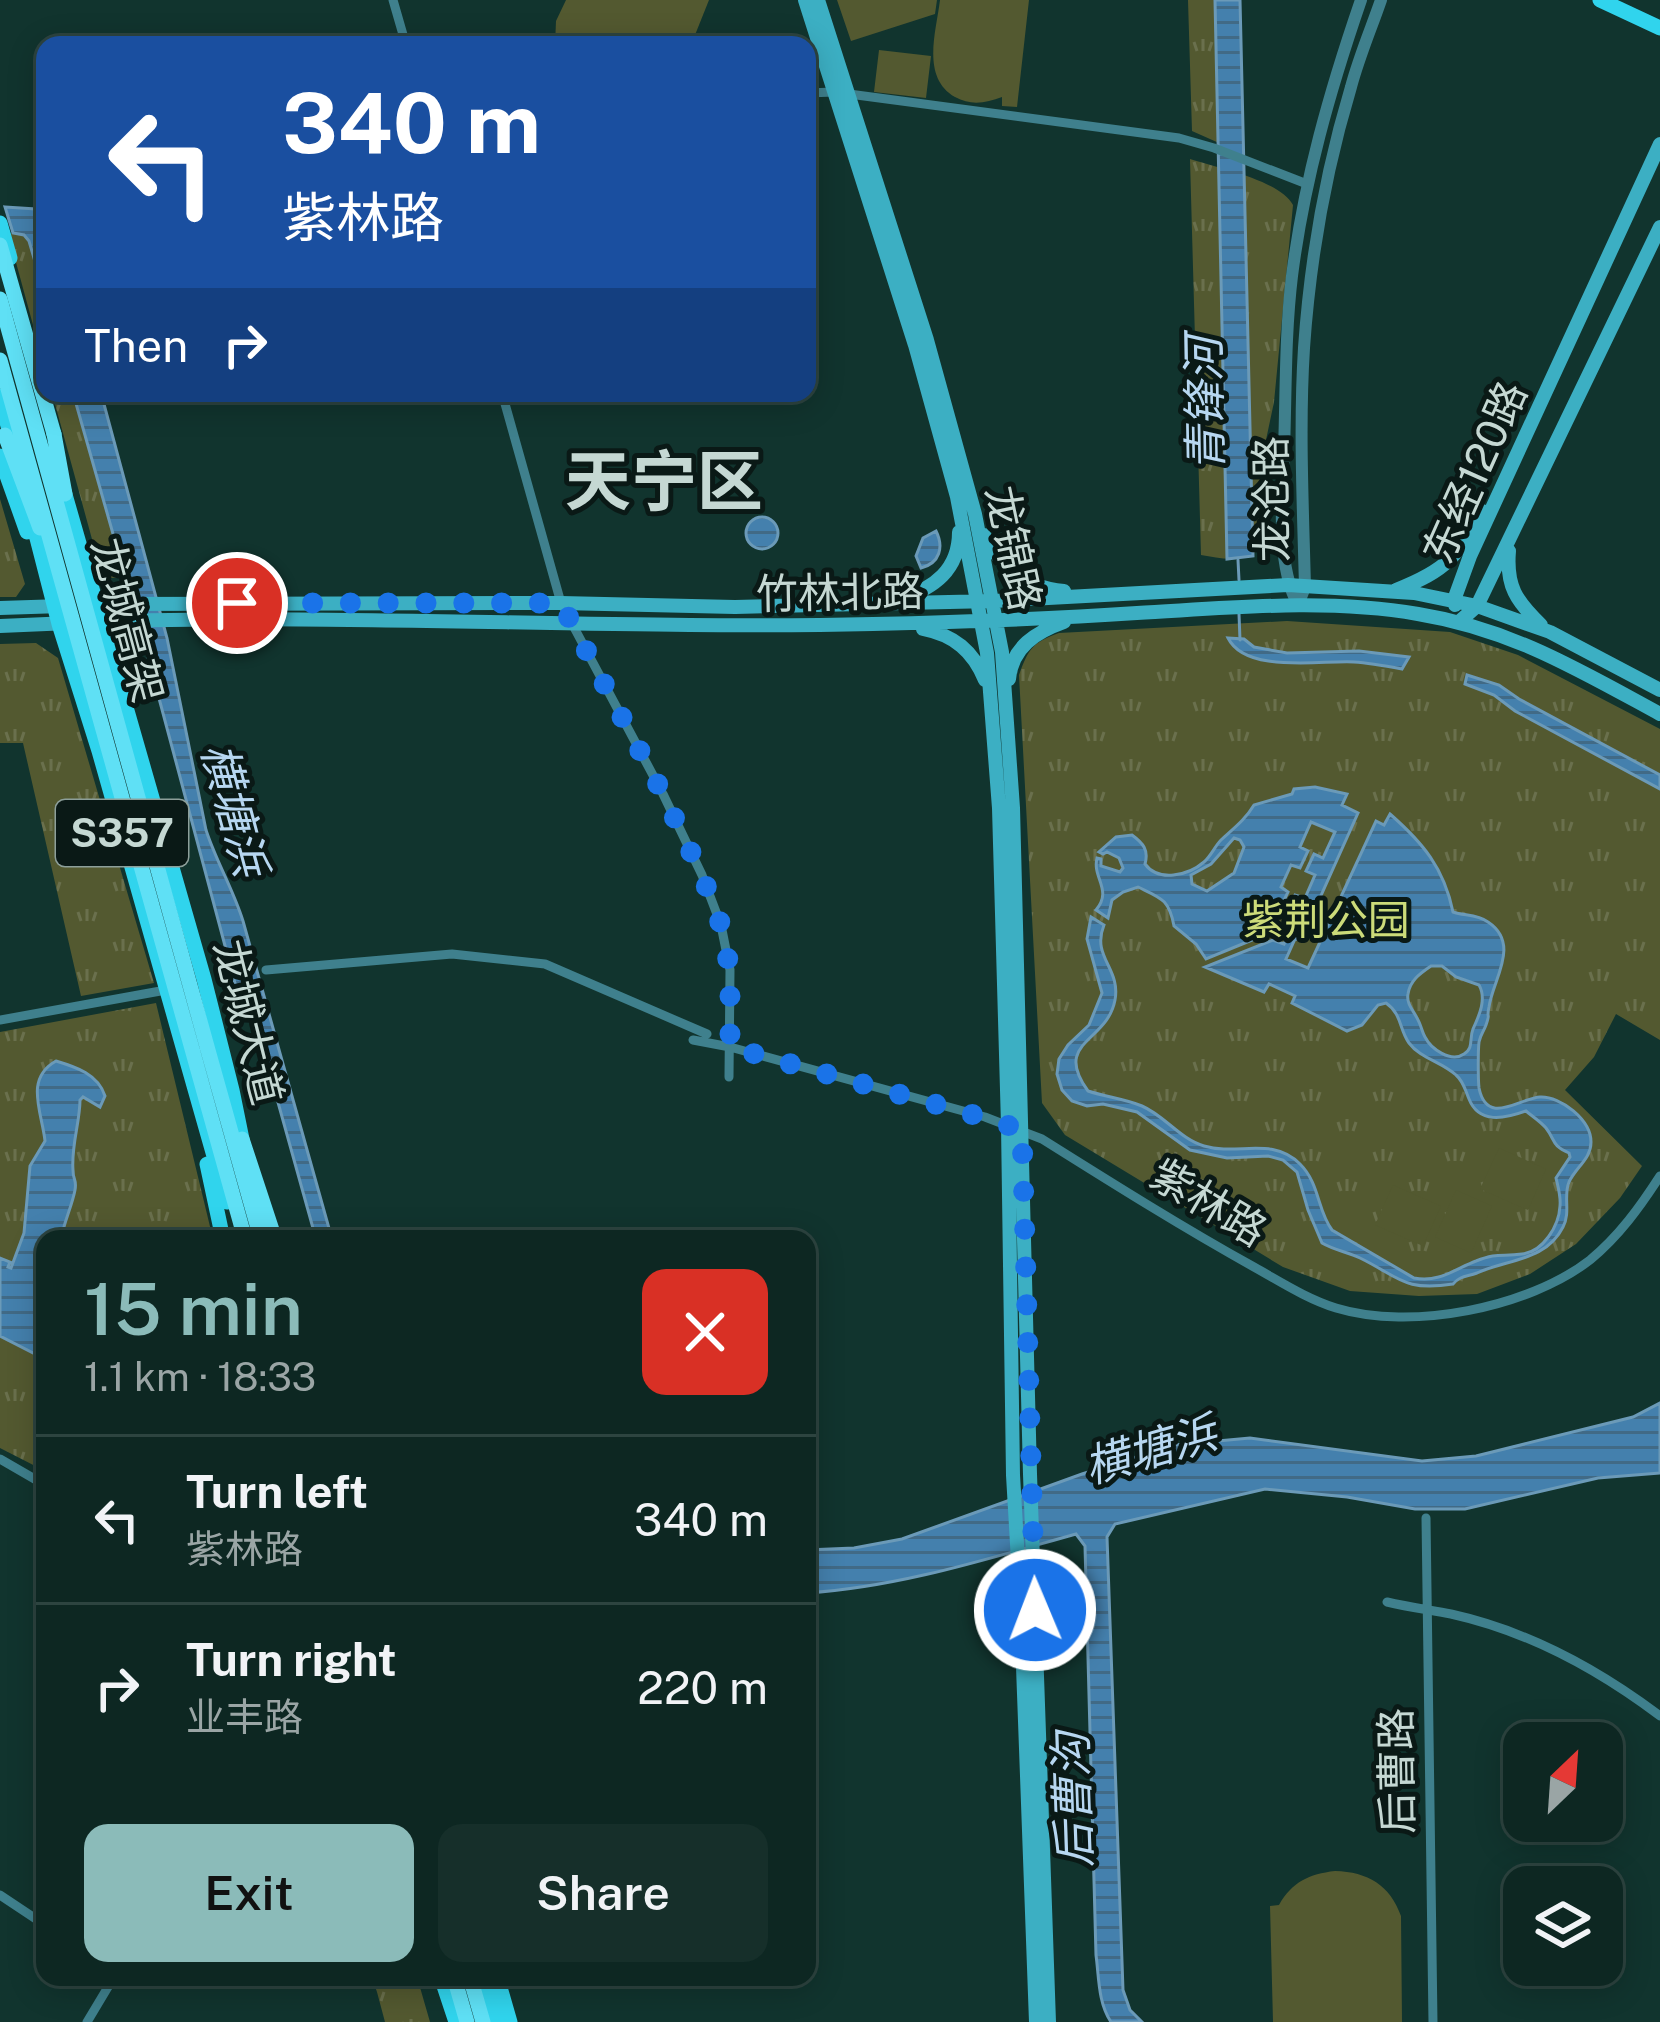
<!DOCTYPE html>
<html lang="en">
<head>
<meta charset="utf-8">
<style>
	:root { --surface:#0d2722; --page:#162f2a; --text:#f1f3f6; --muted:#9aa5a5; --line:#2d4440; --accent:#8bbbb9 }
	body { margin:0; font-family:"Public Sans","Noto Sans SC",sans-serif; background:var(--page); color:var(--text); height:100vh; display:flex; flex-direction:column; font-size:45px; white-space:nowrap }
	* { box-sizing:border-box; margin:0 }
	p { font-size:39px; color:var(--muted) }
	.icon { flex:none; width:66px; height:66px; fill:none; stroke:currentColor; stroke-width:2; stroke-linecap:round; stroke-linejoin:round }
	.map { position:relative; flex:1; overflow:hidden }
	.panel { position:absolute; left:36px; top:1230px; width:780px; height:756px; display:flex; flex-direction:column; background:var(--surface); border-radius:24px; box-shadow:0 6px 30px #0003,0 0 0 3px var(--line) }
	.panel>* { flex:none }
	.hud { position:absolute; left:36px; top:36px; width:780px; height:366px; border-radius:24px; box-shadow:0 6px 30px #0003,0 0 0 3px var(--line); background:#1a4fa0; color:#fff; overflow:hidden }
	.needle { width:78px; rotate:25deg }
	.fabs { position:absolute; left:1503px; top:1722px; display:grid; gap:24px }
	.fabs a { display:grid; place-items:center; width:120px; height:120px; border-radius:24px; background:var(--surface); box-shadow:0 6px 30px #0003,0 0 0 3px var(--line); font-size:60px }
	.pin { position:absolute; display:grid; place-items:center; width:102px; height:102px; color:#fff; margin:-51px; border:6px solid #fff; border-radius:50%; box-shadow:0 3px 12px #0007 }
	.me { position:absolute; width:132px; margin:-66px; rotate:359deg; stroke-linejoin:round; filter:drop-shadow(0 0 9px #0008) }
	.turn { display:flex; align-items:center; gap:42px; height:252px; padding:0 48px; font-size:54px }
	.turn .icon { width:156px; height:156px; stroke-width:2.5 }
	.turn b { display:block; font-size:84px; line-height:102px }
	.then { display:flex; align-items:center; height:114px; padding:0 48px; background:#0003; gap:24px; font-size:45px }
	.round { display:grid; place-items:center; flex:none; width:126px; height:126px; border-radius:24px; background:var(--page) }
	.headline { display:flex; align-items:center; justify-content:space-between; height:204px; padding:0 48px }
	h1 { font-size:72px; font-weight:600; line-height:90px; color:var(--accent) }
	.action { display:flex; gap:24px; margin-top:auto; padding:24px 48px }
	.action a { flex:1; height:138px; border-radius:24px; background:var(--accent); color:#111; font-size:48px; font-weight:600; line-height:138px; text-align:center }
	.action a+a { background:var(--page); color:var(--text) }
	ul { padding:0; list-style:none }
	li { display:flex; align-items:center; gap:36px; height:168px; padding:0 48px; border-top:3px solid var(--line) }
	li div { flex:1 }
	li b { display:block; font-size:45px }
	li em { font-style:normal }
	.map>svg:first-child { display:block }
</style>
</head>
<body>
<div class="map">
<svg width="1660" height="2022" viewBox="0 0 1660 2022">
	<defs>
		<pattern id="park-tufts" width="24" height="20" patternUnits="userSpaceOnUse" patternTransform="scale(3)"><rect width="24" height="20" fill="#535930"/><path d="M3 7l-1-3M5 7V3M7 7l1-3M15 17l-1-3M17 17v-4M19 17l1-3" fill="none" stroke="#6a704d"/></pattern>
		<pattern id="water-rules" width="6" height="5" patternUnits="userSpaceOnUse" patternTransform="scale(3)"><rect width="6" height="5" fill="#4480ad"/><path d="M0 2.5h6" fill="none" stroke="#416a86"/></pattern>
	</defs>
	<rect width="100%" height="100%" fill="#11342e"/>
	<path fill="url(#park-tufts)" d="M1188,0H1215L1219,143L1192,131Z
		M1190,159C1218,168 1279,180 1293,205L1274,402L1263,454L1262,546C1246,564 1223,559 1201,555Z
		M8,233L24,235L29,241L45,296V369Z
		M52,393H73L126,577L111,578L101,572Z
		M0,499L25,584L16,597H0Z
		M1287,621L1450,632L1518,655L1660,729V1040L1616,1014L1594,1057L1565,1090L1642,1166L1620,1198L1576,1244L1530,1274L1477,1294L1419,1296L1350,1291L1283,1267L1065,1135L1042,1103L1019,675C1029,648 1032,643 1059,633Z
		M36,643L58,658L154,983L81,996L23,743H0V644Z
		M156,1003L213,1239H45V1471L0,1448V1032Z
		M373,1977H417L430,2022H385Z"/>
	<path fill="#535930" d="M566,0H709L691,45H555L556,21Z
		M837,0H937L935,14L851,41Z
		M940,0H1029L1017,107L1002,106V97C986,103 971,106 955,97C921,77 936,33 940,0Z
		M879,50L931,56L926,98L874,92Z
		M1499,1148L1546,1169L1528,1210L1480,1189Z
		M1393,1185L1441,1206L1423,1246L1375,1225Z
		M1456,1190L1492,1206L1471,1253L1435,1237Z
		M1335,1871C1368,1872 1390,1885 1401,1916L1402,2022H1273L1270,1906L1279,1905C1292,1882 1309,1874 1335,1871Z"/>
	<path fill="url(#water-rules)" stroke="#6b9ab8" stroke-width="3" fill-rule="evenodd" d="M1215,0H1240L1253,556L1227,559Z
		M5,207L36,209L45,215V296L29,241L24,235L13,233Z
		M73,393H101L167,638L206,830C216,861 233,889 243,921L332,1239H316L252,1009L236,987L148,657Z
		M746 533a16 16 0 1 1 32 0a16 16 0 1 1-32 0Z
		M936,531C944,547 940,563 921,568L916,556L923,538Z
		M1228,638L1244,639L1254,647L1287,653L1359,651L1409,657L1402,669C1386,666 1370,663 1354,662C1321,660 1246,674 1228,638Z
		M1467,675L1499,685L1519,699L1660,775V789L1515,711L1494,695L1465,684Z
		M1315,787L1347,794L1342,805L1358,813L1301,940L1295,939L1286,959L1308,968L1376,821L1384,825L1390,814C1423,843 1444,868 1453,912C1464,916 1477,914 1488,922C1521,944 1493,979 1489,1007C1486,1021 1491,1011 1486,1025C1483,1033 1481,1033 1479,1042C1478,1050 1478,1079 1479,1088C1487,1127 1520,1098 1540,1097C1561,1096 1591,1120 1591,1142C1591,1159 1576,1167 1569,1182C1563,1196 1571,1212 1563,1227C1546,1261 1508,1259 1477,1273C1467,1277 1461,1275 1453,1284C1404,1292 1399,1277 1360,1258C1347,1252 1334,1250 1322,1243L1308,1210L1297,1172L1283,1160L1268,1156L1227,1158L1190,1150L1137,1112L1103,1104L1087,1106L1072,1101L1062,1090L1057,1074L1059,1059L1068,1045L1089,1025L1102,993L1087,939L1091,917L1104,925C1091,957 1121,968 1115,1000C1107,1043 1052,1041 1088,1091C1106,1097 1125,1099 1142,1106C1165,1116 1180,1139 1204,1146C1238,1156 1272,1136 1300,1164C1320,1184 1317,1210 1332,1230L1414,1278C1439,1283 1455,1269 1476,1261C1498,1252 1502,1257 1522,1254C1543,1252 1559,1226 1560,1206C1561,1196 1558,1187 1556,1178L1570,1157L1569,1153C1551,1145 1556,1141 1546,1128C1541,1122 1532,1116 1526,1111C1504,1119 1479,1124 1469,1099C1465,1090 1464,1082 1456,1075C1442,1062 1420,1058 1409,1043C1399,1029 1402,1014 1386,1003L1378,1005L1362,1025L1347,1031L1292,1003L1295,996L1269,984L1264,992L1205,967L1273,940L1284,944L1296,917L1287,912L1295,895L1305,898L1315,875L1306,871L1314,854L1323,858L1335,832L1311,822L1300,847L1308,851L1300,868L1291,865L1281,887L1288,892L1280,909L1272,906L1257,938L1206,959L1196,944L1174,926C1169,899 1161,898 1138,887L1123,892L1112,900L1108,918L1096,910C1113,890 1092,878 1097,858L1101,859V866L1120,872L1123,868L1119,858L1107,852L1103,854L1099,852L1116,837L1132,835C1143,843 1149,850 1145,864C1158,882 1188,876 1204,862C1211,856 1215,846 1221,840C1234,828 1245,820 1254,805L1292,794L1294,789ZM1234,838L1240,840L1244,847L1234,873L1207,891L1192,884L1191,875L1211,864ZM1431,966H1442L1456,977L1479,985C1487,999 1479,1016 1473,1029C1469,1039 1474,1048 1464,1054C1451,1063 1431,1049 1425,1037C1422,1032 1421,1025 1418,1020C1414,1011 1406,1004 1408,994C1410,980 1421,973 1431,966Z
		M56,1061C76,1067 98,1074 105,1096L100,1107L83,1097L80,1100C80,1122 71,1146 73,1170C73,1181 77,1179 75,1190C72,1206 64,1222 61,1239H45L42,1286L45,1300V1359L0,1336V1258L10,1262L8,1267L11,1268L24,1233L30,1166L45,1141C42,1112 24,1079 56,1061Z
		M1660,1403V1473L1598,1478L1465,1509H1415L1347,1497L1265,1489L1115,1524L1107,1537L1123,1990L1130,2010L1142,2022H1111C1098,2003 1099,1977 1096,1955L1085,1546L1076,1534C987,1559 899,1587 807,1593V1550L854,1548L902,1539L1082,1474L1174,1445L1250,1438L1422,1461L1476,1456L1633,1417Z"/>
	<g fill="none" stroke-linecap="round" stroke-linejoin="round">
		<path stroke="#6b9ab8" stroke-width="3" d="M1238,560L1239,580
			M1239,614L1240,640"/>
		<path stroke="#3f808d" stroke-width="9" d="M393,0L406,45
			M807,93L834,92L1179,138L1214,148L1307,184
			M502,393L561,603L663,794L702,875L721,925L730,970L729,1077
			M266,970L452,954L545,964L707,1034
			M0,1020L166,990
			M693,1040L730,1047L985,1117L1042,1139C1112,1183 1182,1227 1254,1267C1281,1282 1307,1299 1336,1308C1411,1331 1528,1308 1590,1260C1619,1236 1640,1207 1660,1176
			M0,1459L45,1485
			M1426,1518L1433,2022
			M1387,1602C1408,1607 1430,1610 1451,1614C1528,1631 1599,1670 1660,1716
			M0,1895L45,1925
			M87,2022L114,1977"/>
		<path stroke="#3f808d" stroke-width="12" d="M1298,605C1276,564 1282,497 1284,451C1286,393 1285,334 1292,276C1304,181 1330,90 1361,0
			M1298,605L1305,587C1303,507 1299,427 1304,348C1310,261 1326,170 1351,87C1359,57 1371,29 1381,0"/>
		<path stroke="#3cafc3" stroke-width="14" d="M805,0L915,345L957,497L987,653L999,808L1008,1125L1013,1475L1021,1612L1036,2022
			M818,0L927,340L975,514L1002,652L1013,808L1030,1474L1049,2022
			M984,535C1001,567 1026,588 1064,591
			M1509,551C1506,586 1516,601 1541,625
			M1396,590C1447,570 1456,558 1482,511
			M901,599C934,588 959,570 959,532
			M90,604L561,603L735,607L993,601L1288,585L1414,593L1477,606L1550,632L1660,690
			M1455,605L1454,600L1470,556L1660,144
			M0,608L62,606
			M1460,621L1477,606L1660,227
			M92,622C352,613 613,630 873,624C961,622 1049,619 1137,613C1229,608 1326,598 1418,614C1511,629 1579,670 1660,714
			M0,626L70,623
			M923,629C954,635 973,651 985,680
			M1009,679C1012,647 1036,632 1064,622"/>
		<path stroke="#30d4ed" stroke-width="15" d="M1600,0L1660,28
			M0,223L10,258
			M0,396L13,445
			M0,456L27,532
			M62,484L204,979L232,1090L244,1149
			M31,515L59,624L99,751L227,1202
			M207,1164L223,1239
			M441,1977L456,2022
			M483,1977L497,2022
			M497,1977L510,2022"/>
		<path stroke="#5fe0f5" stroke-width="15" d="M0,245L54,434
			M454,1977L467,2022
			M470,1977L483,2022"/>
		<path stroke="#5fe0f5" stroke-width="15" d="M0,299C89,611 172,926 261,1239
			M0,360L245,1239
			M54,434L65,494
			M5,435L40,528
			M242,1139L275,1239"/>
	</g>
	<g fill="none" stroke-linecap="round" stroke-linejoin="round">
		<path stroke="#1a73e8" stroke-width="21" stroke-dasharray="0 37.8" d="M237,603H561L663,794L702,875L721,925L730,970V1047L985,1118L1022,1130L1035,1610"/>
	</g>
	<g text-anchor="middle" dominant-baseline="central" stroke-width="10" stroke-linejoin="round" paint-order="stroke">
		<rect fill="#0a1916" stroke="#8d9f9a" stroke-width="3" x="56" y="800" width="132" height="66" rx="9"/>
		<g font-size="39" font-weight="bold" fill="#c5d8d3">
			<text x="122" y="833">S357</text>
		</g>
		<g font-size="42" fill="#c5d8d3" stroke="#0a1916">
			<text transform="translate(1474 472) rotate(-66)">东经120路</text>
			<text transform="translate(1271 499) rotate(-91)">龙沧路</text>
			<text transform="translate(1014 548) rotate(78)">龙锦路</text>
			<text transform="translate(840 592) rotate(-1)">竹林北路</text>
			<text transform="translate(128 620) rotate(75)">龙城高架</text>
			<text transform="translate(249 1022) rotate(76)">龙城大道</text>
			<text transform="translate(1209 1202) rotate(31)">紫林路</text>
			<text transform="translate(1396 1771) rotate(-91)">后曹路</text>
		</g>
		<g font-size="42" fill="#ccdb79" stroke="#0a1916">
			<text x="1326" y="919">紫荆公园</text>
		</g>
		<g font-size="45" font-style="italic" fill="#b7d7f1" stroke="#0a1916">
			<text transform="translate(1204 404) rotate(-91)">青锋河</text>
			<text transform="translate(235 809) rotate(75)">横塘浜</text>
			<text transform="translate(1150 1449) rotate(-16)">横塘浜</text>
			<text transform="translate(1072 1800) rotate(-92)">后曹沟</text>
		</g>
		<g font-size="66" font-weight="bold" fill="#c5d8d3" stroke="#0a1916">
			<text x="664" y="481">天宁区</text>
		</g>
	</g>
</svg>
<div class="fabs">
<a><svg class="needle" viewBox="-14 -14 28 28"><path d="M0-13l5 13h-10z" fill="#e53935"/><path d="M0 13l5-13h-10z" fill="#9aa5a5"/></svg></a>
<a><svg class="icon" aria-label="layers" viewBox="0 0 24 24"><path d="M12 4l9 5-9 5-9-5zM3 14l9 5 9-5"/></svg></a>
</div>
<div class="pin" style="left:237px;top:603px;background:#d93025"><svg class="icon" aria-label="arrive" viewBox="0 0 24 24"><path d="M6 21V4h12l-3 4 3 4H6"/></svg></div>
<svg class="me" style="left:1035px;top:1610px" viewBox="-20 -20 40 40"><circle r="17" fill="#1a73e8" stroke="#fff" stroke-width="3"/><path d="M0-11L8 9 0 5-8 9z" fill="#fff"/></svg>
<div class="hud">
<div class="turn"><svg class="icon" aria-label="left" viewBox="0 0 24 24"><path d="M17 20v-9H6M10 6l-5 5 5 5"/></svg><div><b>340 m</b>紫林路</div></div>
<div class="then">Then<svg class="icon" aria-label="right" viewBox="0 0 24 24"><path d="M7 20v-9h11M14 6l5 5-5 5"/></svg></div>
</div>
<section class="panel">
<div class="headline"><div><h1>15 min</h1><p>1.1 km · 18:33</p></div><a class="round" style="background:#d93025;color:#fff"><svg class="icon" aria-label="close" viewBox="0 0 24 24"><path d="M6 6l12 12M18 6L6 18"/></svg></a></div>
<ul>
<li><svg class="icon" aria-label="left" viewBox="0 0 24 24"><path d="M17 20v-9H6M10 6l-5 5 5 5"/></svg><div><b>Turn left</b><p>紫林路</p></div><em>340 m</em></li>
<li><svg class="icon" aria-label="right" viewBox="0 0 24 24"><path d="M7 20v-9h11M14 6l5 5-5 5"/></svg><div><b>Turn right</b><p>业丰路</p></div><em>220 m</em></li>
</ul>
<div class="action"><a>Exit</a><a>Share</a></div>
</section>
</div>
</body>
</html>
